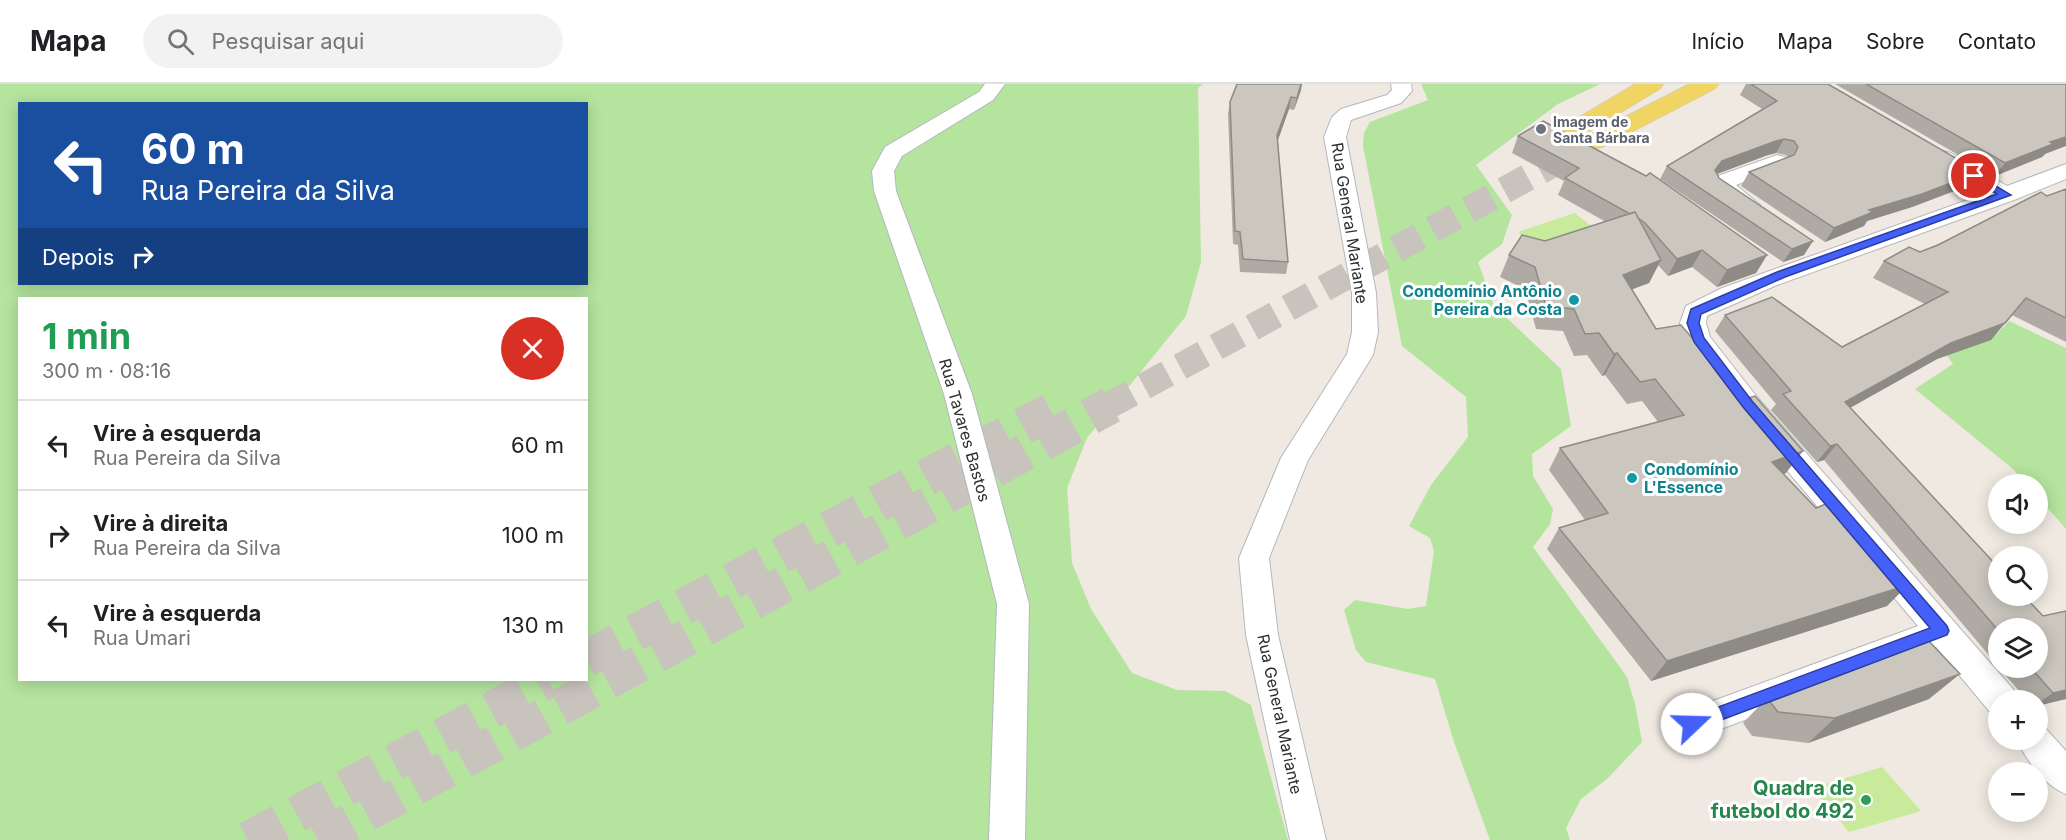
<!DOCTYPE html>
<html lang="pt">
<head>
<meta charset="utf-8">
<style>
	:root { --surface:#fff; --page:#f2f2f2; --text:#202124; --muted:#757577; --line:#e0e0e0 }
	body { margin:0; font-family:Inter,sans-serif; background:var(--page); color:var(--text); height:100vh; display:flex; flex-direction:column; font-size:22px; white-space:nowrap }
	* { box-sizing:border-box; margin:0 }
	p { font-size:20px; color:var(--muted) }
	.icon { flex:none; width:33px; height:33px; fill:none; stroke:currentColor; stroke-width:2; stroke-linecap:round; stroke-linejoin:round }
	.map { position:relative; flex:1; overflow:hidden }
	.side { position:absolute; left:18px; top:213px; width:570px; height:384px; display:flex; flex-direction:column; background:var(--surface); border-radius:0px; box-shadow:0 3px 15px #0003 }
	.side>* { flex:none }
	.banner { position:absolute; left:18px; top:18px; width:570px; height:183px; border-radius:0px; box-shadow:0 3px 15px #0003; background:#1a4fa0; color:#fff; overflow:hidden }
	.controls { position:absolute; left:1988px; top:390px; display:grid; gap:12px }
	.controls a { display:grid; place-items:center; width:60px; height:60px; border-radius:50%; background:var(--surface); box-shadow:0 3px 15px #0003; font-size:30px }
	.pin { position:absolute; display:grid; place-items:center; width:51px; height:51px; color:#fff; margin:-26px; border:3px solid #fff; border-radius:50%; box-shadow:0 2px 6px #0007 }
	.me { position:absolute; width:66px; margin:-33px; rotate:69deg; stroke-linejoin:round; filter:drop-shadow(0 0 4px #0008) }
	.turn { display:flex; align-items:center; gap:21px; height:126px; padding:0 24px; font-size:27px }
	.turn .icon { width:78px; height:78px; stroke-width:2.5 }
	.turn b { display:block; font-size:42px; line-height:51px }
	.then { display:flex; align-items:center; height:57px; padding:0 24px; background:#0003; gap:12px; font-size:22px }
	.round { display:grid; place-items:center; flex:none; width:63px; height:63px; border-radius:32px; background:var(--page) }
	.summary { display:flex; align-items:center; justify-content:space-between; height:102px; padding:0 24px }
	h1 { font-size:36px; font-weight:700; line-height:45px; color:#1e9e55 }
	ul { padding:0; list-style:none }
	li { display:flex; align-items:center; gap:18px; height:90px; padding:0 24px; border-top:2px solid var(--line) }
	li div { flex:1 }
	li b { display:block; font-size:22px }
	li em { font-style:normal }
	header { display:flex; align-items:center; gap:36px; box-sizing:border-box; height:84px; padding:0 30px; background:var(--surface); border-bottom:2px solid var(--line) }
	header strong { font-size:28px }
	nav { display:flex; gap:33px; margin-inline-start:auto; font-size:21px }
	.search { width:420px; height:54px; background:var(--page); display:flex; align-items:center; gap:15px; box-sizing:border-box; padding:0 21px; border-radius:33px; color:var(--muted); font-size:22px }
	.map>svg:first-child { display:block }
</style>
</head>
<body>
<header>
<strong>Mapa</strong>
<div class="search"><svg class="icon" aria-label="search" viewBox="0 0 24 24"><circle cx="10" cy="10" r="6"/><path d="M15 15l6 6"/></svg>Pesquisar aqui</div>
<nav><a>Início</a><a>Mapa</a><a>Sobre</a><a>Contato</a></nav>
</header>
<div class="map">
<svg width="2066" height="756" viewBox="0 0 2066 756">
	<rect width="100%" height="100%" fill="#efe9e1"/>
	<path fill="#b4e49e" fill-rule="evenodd" d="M0,0H1203L1198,4L1201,178L1186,232L1087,354L1067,404L1072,479L1091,525L1132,589L1177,606L1225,607L1251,621L1288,756H0ZM20,20H586V200H20ZM20,214H586V596H20Z
		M1421,0H1600L1558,20L1476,81L1512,131L1502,160L1478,178L1494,222L1561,285L1571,342L1532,370L1533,392L1553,425L1550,440L1533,463L1627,593L1635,620L1642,658L1608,694L1581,715L1566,744L1570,756H1490L1454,658L1435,595L1366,578L1356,566L1344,526L1355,516L1408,525L1426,522L1434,467L1430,454L1409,442L1431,401L1468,353L1466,313L1402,262L1363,62L1364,49L1370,38L1428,16Z
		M2009,237L2066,264V445L2037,412V400H2027L2013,385L1915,305L1953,280L1935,255L1952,239L1997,250Z"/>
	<path fill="#c7eb9b" d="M1575,129L1605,153L1545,171L1518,148Z
		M1882,683L1921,727L1849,748L1813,704Z"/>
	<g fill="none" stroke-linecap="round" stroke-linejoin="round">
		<path stroke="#c8c4bd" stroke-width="27" stroke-dasharray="27 14" stroke-linecap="butt" d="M1108,322L1582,64"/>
		<path stroke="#c8c4bd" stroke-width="37" stroke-dasharray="37 18" stroke-linecap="butt" d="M586,575L1051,327
			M248,756L548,596
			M318,756L1111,321"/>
		<defs>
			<path id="minor" d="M985,0H1005L993,16L902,72L894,87L896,107L972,310L1029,520L1025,756H989L997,520L944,310L874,107L872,87L885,63L979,8Z
				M1391,0H1411L1412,7L1401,19L1351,36L1346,53L1376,209L1378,248L1373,271L1308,376L1269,474L1278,551L1326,756H1290L1246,551L1239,474L1281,374L1347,270L1352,248V209L1324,53L1332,33L1341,25L1387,11L1392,6Z
				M1943,67L1951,69L2007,102L2066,80V95L2014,116L1777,201L1707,232L1706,239L1710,253L1757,313L2013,605L2018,616H1998V630L1989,627L1936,563L1692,656L1680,651L1675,640L1680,629L1918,542L1737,327L1689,261L1680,239L1686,222L1722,204L1987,109L1935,79L1932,74L1935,69Z
				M1777,71L1785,73L1788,78L1785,83L1736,101L1760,121L1757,126C1741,130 1719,114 1710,101L1715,93Z
				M2037,641L2046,645L2066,667V710C2045,702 2026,676 2017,656H2037Z"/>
			<path id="major" d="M1635,0H1664L1660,5L1582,52L1573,54L1564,52L1561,47L1564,42Z
				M1689,0H1719L1715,5L1603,63L1594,65L1585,63L1582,58L1585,53Z"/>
		</defs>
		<use href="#minor" stroke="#b4b7c1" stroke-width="2"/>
		<use href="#major" stroke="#c9c9c9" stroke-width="1"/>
		<use href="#minor" fill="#fff" fill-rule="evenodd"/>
		<use href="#major" fill="#f0d464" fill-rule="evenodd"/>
	</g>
	<path fill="#afaba4" d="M1746,0H1828L1980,88L1970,101L1912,123L1867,137L1864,142L1825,158L1741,102L1749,88L1788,74L1786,71L1776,69L1768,71L1717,90L1719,94L1804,171L1783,178L1660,95L1667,82L1762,25L1740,11Z
		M1835,0H2066L2045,70L2042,73L1995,92Z
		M1301,6L1294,26L1289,25L1278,56L1288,178L1286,190L1240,188L1238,161L1233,160L1228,30L1230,18Z
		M1518,52L1767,171L1756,189L1717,203L1692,183L1668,192L1658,181L1649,199L1632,205L1656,245L1786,389L1784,390L1887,522L1651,597L1547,465L1559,444L1585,436L1549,386L1560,364L1658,338L1642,317L1627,320L1605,291L1602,292L1587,271L1574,272L1563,247L1536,245L1525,205L1500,193L1509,171L1545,157L1606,138L1558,111L1564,97L1512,69Z
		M2066,105V258L2012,231L1991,256L1937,275L1850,324L2043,532L2066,527V615L2037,622V616H2027L1999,584H2037L1998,544V582L1824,376L1817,378L1771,326L1776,320L1715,247L1725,231L1842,263L1925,220L1873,194L1884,177L1920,168L2047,112Z
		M1767,614L1929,615L1808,659L1752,652L1743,639Z"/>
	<path fill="#8e8b86" d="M1301,0H1302L1301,6L1294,26L1297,14Z
		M1291,13L1289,25L1275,64L1277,51Z
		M2066,53V62L2045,70L2042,73L1995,92L2005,79L2050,58Z
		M1784,55L1776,69L1768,71L1714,91L1715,86L1722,77L1776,57Z
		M1980,88L1970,101L1912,123L1867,137L1864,142L1825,158L1834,144L1869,126Z
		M1813,157L1804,171L1783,178L1792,165Z
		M1702,166L1692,183L1668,192L1677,175Z
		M1767,171L1756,189L1717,203L1727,186Z
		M1661,176L1649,199L1612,213L1623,191Z
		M2005,239L1991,256L1937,275L1832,334L1845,318L1951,259Z
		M1617,269L1605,291L1602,292L1614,270Z
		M1837,360L1824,376L1817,378L1830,362Z
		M1803,367L1786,389L1755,400L1772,378Z
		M1908,501L1887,522L1651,597L1667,577Z
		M1960,590L1929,615L1808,659L1835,634Z
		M2066,606V615L2037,622V620L2053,609Z"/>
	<path fill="#cbc7bf" stroke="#8e8b86" stroke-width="1.5" d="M1237,0H1301L1297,14L1291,13L1277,51L1288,178L1243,175L1240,148L1235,147L1230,18Z
		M1751,0H1828L1980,88L1922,110L1869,126L1873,128L1834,144L1749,88L1794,71L1798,63L1794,57L1784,55L1776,57L1722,77L1715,86L1719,94L1813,157L1792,165L1667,82L1777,17Z
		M1866,0H2066V53L2050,58L2053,60L2005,79Z
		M1543,37L1646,92L1650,89L1767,171L1727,186L1702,166L1677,175L1645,139L1638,134L1635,128L1630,130L1565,94L1579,84L1518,52Z
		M2066,105V234L2026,214L2005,239L1951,259L1845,318L1998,483V512H2024L2043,532L2066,527V606L2053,609L2031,584H2037V544H1998V546L1837,360L1830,362L1783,310L1791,307L1725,231L1772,213L1842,263L1948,208L1884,177L1909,163L1920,168L1938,161L2041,108L2047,112Z
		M1635,128L1661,176L1623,191L1656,245L1681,241L1745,315L1755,312L1803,367L1772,378L1816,424L1826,420L1908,501L1667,577L1559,444L1608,429L1560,364L1684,331L1655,295L1640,298L1617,269L1614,270L1599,249L1585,250L1574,225L1546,222L1535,183L1509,171L1522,151L1545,157Z
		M1926,554L1960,590L1835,634L1778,628L1767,614Z"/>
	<path fill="#4460f9" stroke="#2c3ea2" stroke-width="1.5" d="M1974,89L2011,111L1785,193L1701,230L1699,239L1704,254L1752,317L1947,542L1949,547L1947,551L1692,647L1686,645L1684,640L1686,635L1930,544L1743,323L1694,258L1687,239L1691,225L1777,188L1997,110L1971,95L1969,92Z"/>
	<circle fill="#6b7280" stroke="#fff" stroke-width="2" cx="1541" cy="45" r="6"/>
	<g fill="#0f9aa8" stroke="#fff" stroke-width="2">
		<circle cx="1574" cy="216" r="6"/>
		<circle cx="1632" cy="394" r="6"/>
	</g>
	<circle fill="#2e9e5b" stroke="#fff" stroke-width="2" cx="1866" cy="716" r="6"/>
	<g text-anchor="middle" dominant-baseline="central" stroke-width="6" stroke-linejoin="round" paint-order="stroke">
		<g font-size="14" font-weight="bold" fill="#5b616d" stroke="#fff" text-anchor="start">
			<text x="1553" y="37">Imagem de<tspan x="1553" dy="16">Santa Bárbara</tspan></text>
		</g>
		<g font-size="16" fill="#2e2e2e" stroke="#fff">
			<text transform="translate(1350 139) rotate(81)">Rua General Mariante</text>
			<text transform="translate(965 346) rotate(74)">Rua Tavares Bastos</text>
			<text transform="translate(1280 630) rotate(78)">Rua General Mariante</text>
		</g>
		<g font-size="16" font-weight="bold" fill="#0d838f" stroke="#fff" text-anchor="end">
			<text x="1562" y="207">Condomínio Antônio<tspan x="1562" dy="18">Pereira da Costa</tspan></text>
			<text x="1644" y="385" text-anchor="start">Condomínio<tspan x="1644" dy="18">L'Essence</tspan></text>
		</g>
		<g font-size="20" font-weight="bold" fill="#27864d" stroke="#fff" text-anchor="end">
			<text x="1854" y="704">Quadra de<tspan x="1854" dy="23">futebol do 492</tspan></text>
		</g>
	</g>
</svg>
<div class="controls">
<a><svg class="icon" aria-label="sound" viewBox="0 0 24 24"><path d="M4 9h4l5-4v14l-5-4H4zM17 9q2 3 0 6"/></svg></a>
<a><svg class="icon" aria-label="search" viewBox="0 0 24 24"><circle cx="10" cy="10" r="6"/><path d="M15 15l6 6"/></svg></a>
<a><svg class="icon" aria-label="layers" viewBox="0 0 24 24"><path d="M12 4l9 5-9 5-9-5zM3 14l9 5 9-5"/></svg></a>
<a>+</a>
<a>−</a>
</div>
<div class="pin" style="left:1974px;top:92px;background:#d93025"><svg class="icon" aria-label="arrive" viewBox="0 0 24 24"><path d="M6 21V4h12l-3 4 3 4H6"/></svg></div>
<svg class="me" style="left:1692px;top:640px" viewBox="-20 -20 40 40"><circle r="19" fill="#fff"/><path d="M0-13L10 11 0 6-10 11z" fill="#4460f9"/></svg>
<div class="banner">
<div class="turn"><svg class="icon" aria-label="left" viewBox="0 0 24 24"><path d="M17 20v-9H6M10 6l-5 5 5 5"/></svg><div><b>60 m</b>Rua Pereira da Silva</div></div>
<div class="then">Depois<svg class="icon" aria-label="right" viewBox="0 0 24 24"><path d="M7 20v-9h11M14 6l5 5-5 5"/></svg></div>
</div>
<section class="side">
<div class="summary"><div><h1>1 min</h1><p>300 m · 08:16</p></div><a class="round" style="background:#d93025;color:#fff"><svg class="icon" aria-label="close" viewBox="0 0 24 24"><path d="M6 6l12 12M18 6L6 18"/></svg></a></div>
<ul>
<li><svg class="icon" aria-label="left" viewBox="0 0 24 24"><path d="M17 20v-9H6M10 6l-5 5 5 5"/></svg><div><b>Vire à esquerda</b><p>Rua Pereira da Silva</p></div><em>60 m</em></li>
<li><svg class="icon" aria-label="right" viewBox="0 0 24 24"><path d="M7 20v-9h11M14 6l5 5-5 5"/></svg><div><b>Vire à direita</b><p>Rua Pereira da Silva</p></div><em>100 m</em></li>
<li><svg class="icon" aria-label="left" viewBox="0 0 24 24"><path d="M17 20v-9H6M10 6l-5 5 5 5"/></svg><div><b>Vire à esquerda</b><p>Rua Umari</p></div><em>130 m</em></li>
</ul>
</section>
</div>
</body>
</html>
